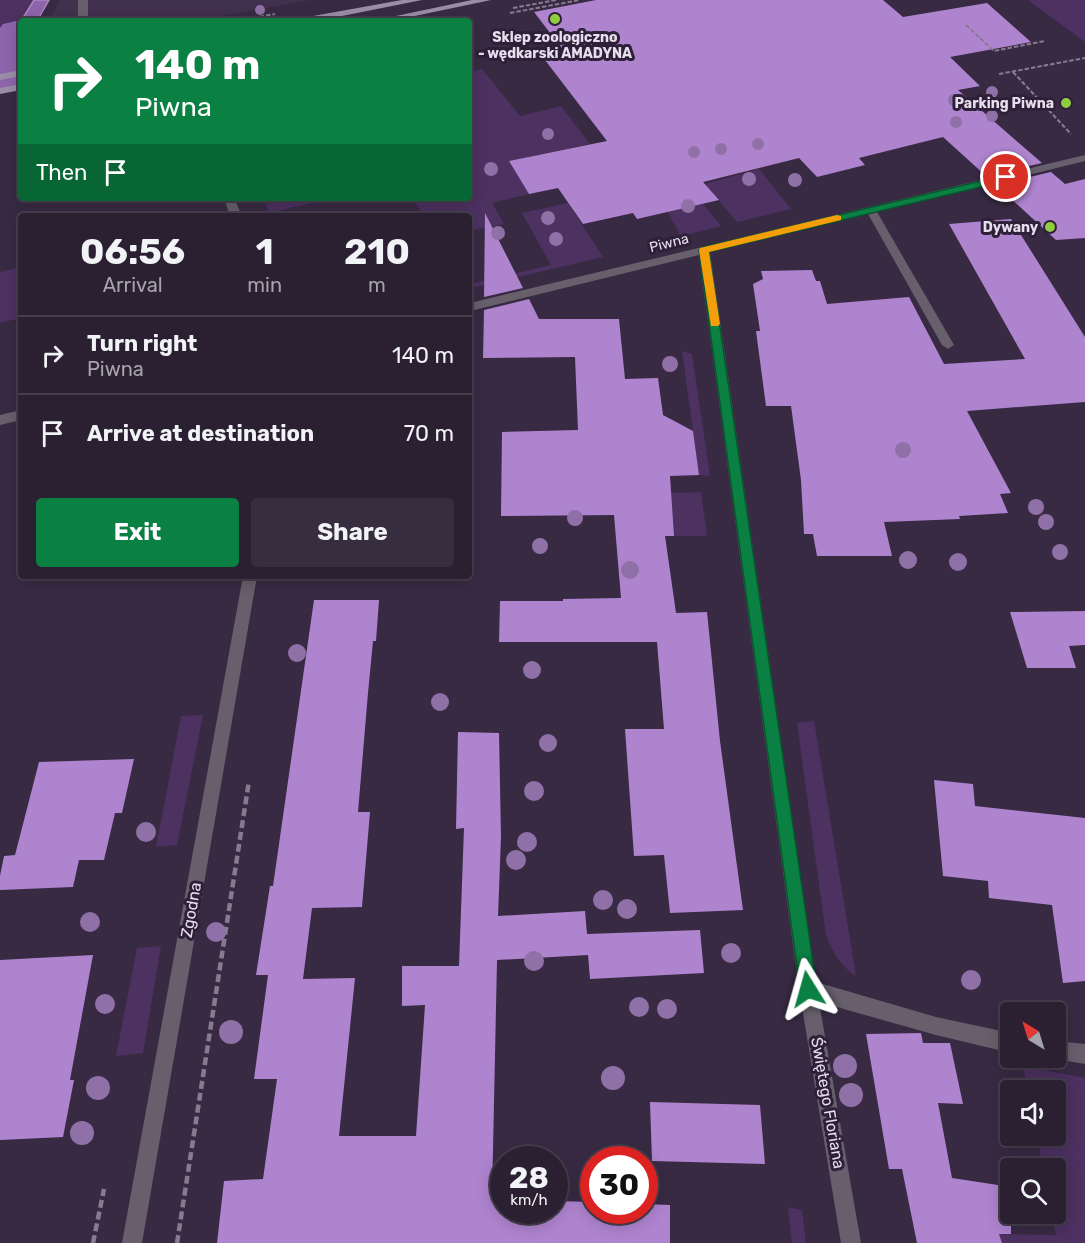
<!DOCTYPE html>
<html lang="en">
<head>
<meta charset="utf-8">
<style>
	:root { --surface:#2a2032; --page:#362d3e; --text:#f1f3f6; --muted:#a5a3ac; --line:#463e4d; --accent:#0b8043 }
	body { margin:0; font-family:Rubik,sans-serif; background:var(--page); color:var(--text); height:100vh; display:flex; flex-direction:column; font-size:22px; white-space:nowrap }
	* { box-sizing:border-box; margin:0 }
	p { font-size:20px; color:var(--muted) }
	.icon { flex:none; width:33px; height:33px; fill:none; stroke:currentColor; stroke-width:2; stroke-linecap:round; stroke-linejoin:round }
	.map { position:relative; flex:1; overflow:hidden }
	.side { position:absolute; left:18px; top:213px; width:454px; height:366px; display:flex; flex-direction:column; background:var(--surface); border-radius:6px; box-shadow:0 3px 15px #0003,0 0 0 2px var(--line) }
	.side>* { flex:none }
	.guide { position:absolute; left:18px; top:18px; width:454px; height:183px; border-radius:6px; box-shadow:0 3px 15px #0003,0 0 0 2px var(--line); background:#0b8043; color:#fff; overflow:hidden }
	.needle { width:39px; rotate:322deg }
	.buttons { position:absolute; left:1000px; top:1002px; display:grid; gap:12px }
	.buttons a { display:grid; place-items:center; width:66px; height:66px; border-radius:6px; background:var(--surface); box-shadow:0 3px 15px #0003,0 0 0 2px var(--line); font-size:30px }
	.speed { position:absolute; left:490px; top:1146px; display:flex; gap:12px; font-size:30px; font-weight:700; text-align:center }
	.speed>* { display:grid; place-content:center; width:78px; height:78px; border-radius:50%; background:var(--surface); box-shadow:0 3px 15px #0003,0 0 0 2px var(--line); line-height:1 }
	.speed small { font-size:15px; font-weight:400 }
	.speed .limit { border:9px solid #d22; background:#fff; color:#111 }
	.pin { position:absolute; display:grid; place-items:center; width:51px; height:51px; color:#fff; margin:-26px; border:3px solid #fff; border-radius:50%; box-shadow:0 2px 6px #0007 }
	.me { position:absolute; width:66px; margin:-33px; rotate:352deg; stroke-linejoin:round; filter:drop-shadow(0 0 4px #0008) }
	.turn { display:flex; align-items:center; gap:21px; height:126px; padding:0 18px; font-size:27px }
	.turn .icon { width:78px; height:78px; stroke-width:2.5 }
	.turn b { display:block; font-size:42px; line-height:51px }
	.then { display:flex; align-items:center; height:57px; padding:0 18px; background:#0003; gap:12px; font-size:22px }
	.eta { display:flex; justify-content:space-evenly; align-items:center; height:102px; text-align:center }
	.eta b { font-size:36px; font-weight:700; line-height:42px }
	.action { display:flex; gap:12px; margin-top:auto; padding:12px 18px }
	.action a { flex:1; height:69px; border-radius:6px; background:var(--accent); color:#fff; font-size:24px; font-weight:700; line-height:69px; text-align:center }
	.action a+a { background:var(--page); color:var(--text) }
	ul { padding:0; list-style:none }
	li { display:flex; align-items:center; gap:18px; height:78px; padding:0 18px; border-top:2px solid var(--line) }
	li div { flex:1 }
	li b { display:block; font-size:22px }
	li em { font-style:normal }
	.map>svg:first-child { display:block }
</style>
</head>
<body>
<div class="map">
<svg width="1085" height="1243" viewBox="0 0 1085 1243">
	<rect width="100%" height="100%" fill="#382a43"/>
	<path fill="#42304f" d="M60,0H310L192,21H49Z"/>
	<path fill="#4d3161" d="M0,0H34L0,55Z
		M1028,0H1085V42Z
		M482,69L520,116L561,106L590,144L509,161L529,194L492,203L504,224L470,231V216H423L413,198H470V71Z
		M759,169L791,209L737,222L705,184Z
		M679,174L721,226L681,236L650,181Z
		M263,198H334L269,213Z
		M568,203L603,257L470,288V284L551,265L522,213Z
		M21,267V318L0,323V272Z
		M682,351L692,354L710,476L699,475Z
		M701,492L707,536H674L668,493Z
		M203,715L177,845L156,847L181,716Z
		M814,721L856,976C840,966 833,952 826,935L797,723Z
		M161,946L143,1053L116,1056L137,948Z
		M1023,1066L1085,1078V1243H1002L999,1234L1056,1235L1052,1214H1056V1168H1043L1037,1136H1056V1090H1028Z
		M788,1207L802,1210L806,1243H792Z"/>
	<path fill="#8e64ac" stroke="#a888c0" stroke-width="1.5" d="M34,0H49L37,21H21V47L18,52L0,55Z"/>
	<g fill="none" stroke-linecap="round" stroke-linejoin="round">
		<path fill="#8e64ac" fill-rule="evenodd" d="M21,20L27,21H21V85L19,88L0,93V28L3,24Z"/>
	</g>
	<path fill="#af84cf" d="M596,0H883L903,17L987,3L1031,42L950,57L980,86L958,90L1042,163L986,176L943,137L859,158L865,165L817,177L799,158L703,182L719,200L637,219L633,213L583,224L558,188L529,194L509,161L607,141L545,60L567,55L534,12Z
		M1051,172L1065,184L1085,179V238L1056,240L996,185Z
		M485,213L523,288L484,297Z
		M1011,219L1085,337V402L967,411L1011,493L1000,494L1008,513L959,516L960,519L884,522L892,556H817L813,534H804L801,480L791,406H766L756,331H760L753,284L763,279L761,271L812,270L816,281H820L827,304L909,297L944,364L1025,359L949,224Z
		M529,299L539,319H619L625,379L658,378L663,415L693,431L699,475L670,476L674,536H665L676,613L707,612L720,741L743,910L670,913L664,855L634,856L625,729H664L657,642H499L500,601H563V599L621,598L614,515L501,516L502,432L578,430L575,357L483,358L484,310Z
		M314,600H379L376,641H373L368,693L358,812H370L362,907L312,908L303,979L355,978L339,1136H416L425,1005L402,1006V966H459L464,828L456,829L458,732L499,733L501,837L498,916L585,911L587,934L700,930L704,973L590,979L588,955L497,960L492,1198L504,1199V1210H555V1201L594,1202V1210H645V1204L670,1205V1243H217L224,1181L263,1179L277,1079H254L268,975H256L270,886H273Z
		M1085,611V645L1069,646L1076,668H1027L1010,612Z
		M134,759L122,813H115L104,860H79L73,887L0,890V876L4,856L15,855L39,762Z
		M934,780L973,784L975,806L1085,818V981L1063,983L1052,905L989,898L988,881L943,876Z
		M93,955L70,1080H74L63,1137L0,1140V960Z
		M921,1033L923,1043H950L963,1104L938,1103L952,1178L1011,1187V1234H999L1002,1243H917L902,1169H889L866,1034Z
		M650,1102L760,1105L765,1164L652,1161Z"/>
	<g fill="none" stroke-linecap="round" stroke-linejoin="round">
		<path stroke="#877b90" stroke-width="2" stroke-dasharray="4.5 2" stroke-linecap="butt" d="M513,8L556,0
			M510,13L580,0
			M234,21L275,14
			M966,25L994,51L1045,41
			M1013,72L1071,134
			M999,74L1085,58"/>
		<path stroke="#877b90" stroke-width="4.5" stroke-dasharray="8 4" stroke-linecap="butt" d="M93,1243L104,1189
			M177,1243L249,781"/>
		<path fill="#67606c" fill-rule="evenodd" d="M78,0H88V21H78Z
			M1085,155V161L877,212L954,345L948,349L942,345L868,214L710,252L816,982L936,1017L1011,1033V1053L936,1035L819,1002L861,1243H841L799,989L699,255L470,311V303Z
			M224,198H234L242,216H230Z
			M21,410V420L0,425V415Z
			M243,576H257L142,1243H122Z
			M1056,1041L1085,1044V1064L1049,1058H1056Z"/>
		<path fill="#9b8da7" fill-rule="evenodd" d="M402,0H422L317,21H297L302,18Z
			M472,0H491L391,21H372Z
			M21,70V76L0,80V74Z
			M21,84V90L0,94V88Z"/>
	</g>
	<g fill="#9071a7">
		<circle cx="260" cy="10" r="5"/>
		<circle cx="992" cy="92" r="6"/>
		<circle cx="954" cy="100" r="6"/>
		<circle cx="973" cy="105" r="6"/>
		<circle cx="992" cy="116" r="6"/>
		<circle cx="956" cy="122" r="6"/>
		<circle cx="548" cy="134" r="6"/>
		<circle cx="758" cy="144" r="6"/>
		<circle cx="721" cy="149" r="6"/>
		<circle cx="694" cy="152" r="6"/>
		<circle cx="491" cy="169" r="7"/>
		<circle cx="749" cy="179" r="7"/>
		<circle cx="795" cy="180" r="7"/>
		<circle cx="688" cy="206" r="7"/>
		<circle cx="548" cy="218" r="7"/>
		<circle cx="498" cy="233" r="7"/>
		<circle cx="556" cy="239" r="7"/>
		<circle cx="670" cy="364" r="8"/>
		<circle cx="903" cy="450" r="8"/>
		<circle cx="1036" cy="507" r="8"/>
		<circle cx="575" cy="518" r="8"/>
		<circle cx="1046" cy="522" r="8"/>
		<circle cx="540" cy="546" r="8"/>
		<circle cx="1060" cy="552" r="8"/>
		<circle cx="908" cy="560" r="9"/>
		<circle cx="958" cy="562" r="9"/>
		<circle cx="630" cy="570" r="9"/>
		<circle cx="297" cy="653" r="9"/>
		<circle cx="532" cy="670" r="9"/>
		<circle cx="440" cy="702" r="9"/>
		<circle cx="548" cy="743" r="9"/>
		<circle cx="534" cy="791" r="10"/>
		<circle cx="146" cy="832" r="10"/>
		<circle cx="527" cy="842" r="10"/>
		<circle cx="516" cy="860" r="10"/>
		<circle cx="603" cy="900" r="10"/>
		<circle cx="627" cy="909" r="10"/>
		<circle cx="90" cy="922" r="10"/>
		<circle cx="216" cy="932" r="10"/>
		<circle cx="731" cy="953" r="10"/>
		<circle cx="534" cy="961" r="10"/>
		<circle cx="971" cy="980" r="10"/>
		<circle cx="105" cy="1004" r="10"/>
		<circle cx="639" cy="1007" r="10"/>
		<circle cx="667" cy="1009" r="10"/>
		<circle cx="231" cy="1032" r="12"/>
		<circle cx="845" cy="1066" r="12"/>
		<circle cx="613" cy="1078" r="12"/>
		<circle cx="98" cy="1088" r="12"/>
		<circle cx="851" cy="1095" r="12"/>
		<circle cx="82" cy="1133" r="12"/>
	</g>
	<path fill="#0b8043" stroke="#07532c" stroke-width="1.5" d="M1006,175H1010V180L709,252L817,989L814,995L808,997L803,995L800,989L699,250L704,247Z"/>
	<path fill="#f59e0b" d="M837,215L841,216V220L709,252L720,324L718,326H711L699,250L700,248Z"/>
	<g fill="#90cd41" stroke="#2e2038" stroke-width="2">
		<circle cx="555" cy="19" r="6"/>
		<circle cx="1066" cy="103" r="6"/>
		<circle cx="1050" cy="227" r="6"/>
	</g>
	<g text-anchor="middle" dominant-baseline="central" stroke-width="6" stroke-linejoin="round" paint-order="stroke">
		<g font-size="14" font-weight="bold" fill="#e6dded" stroke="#2e2038" text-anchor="end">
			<text x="555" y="37" text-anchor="middle">Sklep zoologiczno<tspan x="555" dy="16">- wędkarski AMADYNA</tspan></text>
			<text x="1054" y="103">Parking Piwna</text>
			<text x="1038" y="227">Dywany</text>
		</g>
		<g font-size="14" fill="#e6dded" stroke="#2e2038">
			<text transform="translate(669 243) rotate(-14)">Piwna</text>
		</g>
		<g font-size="16" fill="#e6dded" stroke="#2e2038">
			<text transform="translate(191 910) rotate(-80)">Zgodna</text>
			<text transform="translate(828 1103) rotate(80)">Świętego Floriana</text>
		</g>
	</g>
</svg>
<div class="buttons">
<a><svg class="needle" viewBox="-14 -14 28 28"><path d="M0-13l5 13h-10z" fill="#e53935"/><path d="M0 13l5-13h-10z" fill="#a5a3ac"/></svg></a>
<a><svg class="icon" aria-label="sound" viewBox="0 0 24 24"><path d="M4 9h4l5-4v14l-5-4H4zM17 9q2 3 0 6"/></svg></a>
<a><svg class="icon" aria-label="search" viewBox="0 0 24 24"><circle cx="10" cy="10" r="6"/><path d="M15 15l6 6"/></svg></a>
</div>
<div class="speed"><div>28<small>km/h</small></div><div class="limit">30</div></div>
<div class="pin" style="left:1006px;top:177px;background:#d93025"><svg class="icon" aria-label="arrive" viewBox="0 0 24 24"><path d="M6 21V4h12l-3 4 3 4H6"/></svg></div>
<svg class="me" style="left:808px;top:989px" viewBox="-20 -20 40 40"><path d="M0-17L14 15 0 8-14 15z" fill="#0b8043" stroke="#fff" stroke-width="4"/></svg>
<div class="guide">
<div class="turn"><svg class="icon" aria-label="right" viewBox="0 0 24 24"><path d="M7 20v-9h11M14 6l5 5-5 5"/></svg><div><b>140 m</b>Piwna</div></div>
<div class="then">Then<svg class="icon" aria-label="arrive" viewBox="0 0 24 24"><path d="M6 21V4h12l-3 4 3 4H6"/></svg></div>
</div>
<section class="side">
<div class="eta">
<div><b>06:56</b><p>Arrival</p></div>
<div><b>1</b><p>min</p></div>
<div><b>210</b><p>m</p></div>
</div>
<ul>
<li><svg class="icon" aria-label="right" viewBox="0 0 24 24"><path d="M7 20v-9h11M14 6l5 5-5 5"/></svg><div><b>Turn right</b><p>Piwna</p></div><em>140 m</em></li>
<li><svg class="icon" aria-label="arrive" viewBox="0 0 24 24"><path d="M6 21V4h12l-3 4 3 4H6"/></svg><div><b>Arrive at destination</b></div><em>70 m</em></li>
</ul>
<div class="action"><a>Exit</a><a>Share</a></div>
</section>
</div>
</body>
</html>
